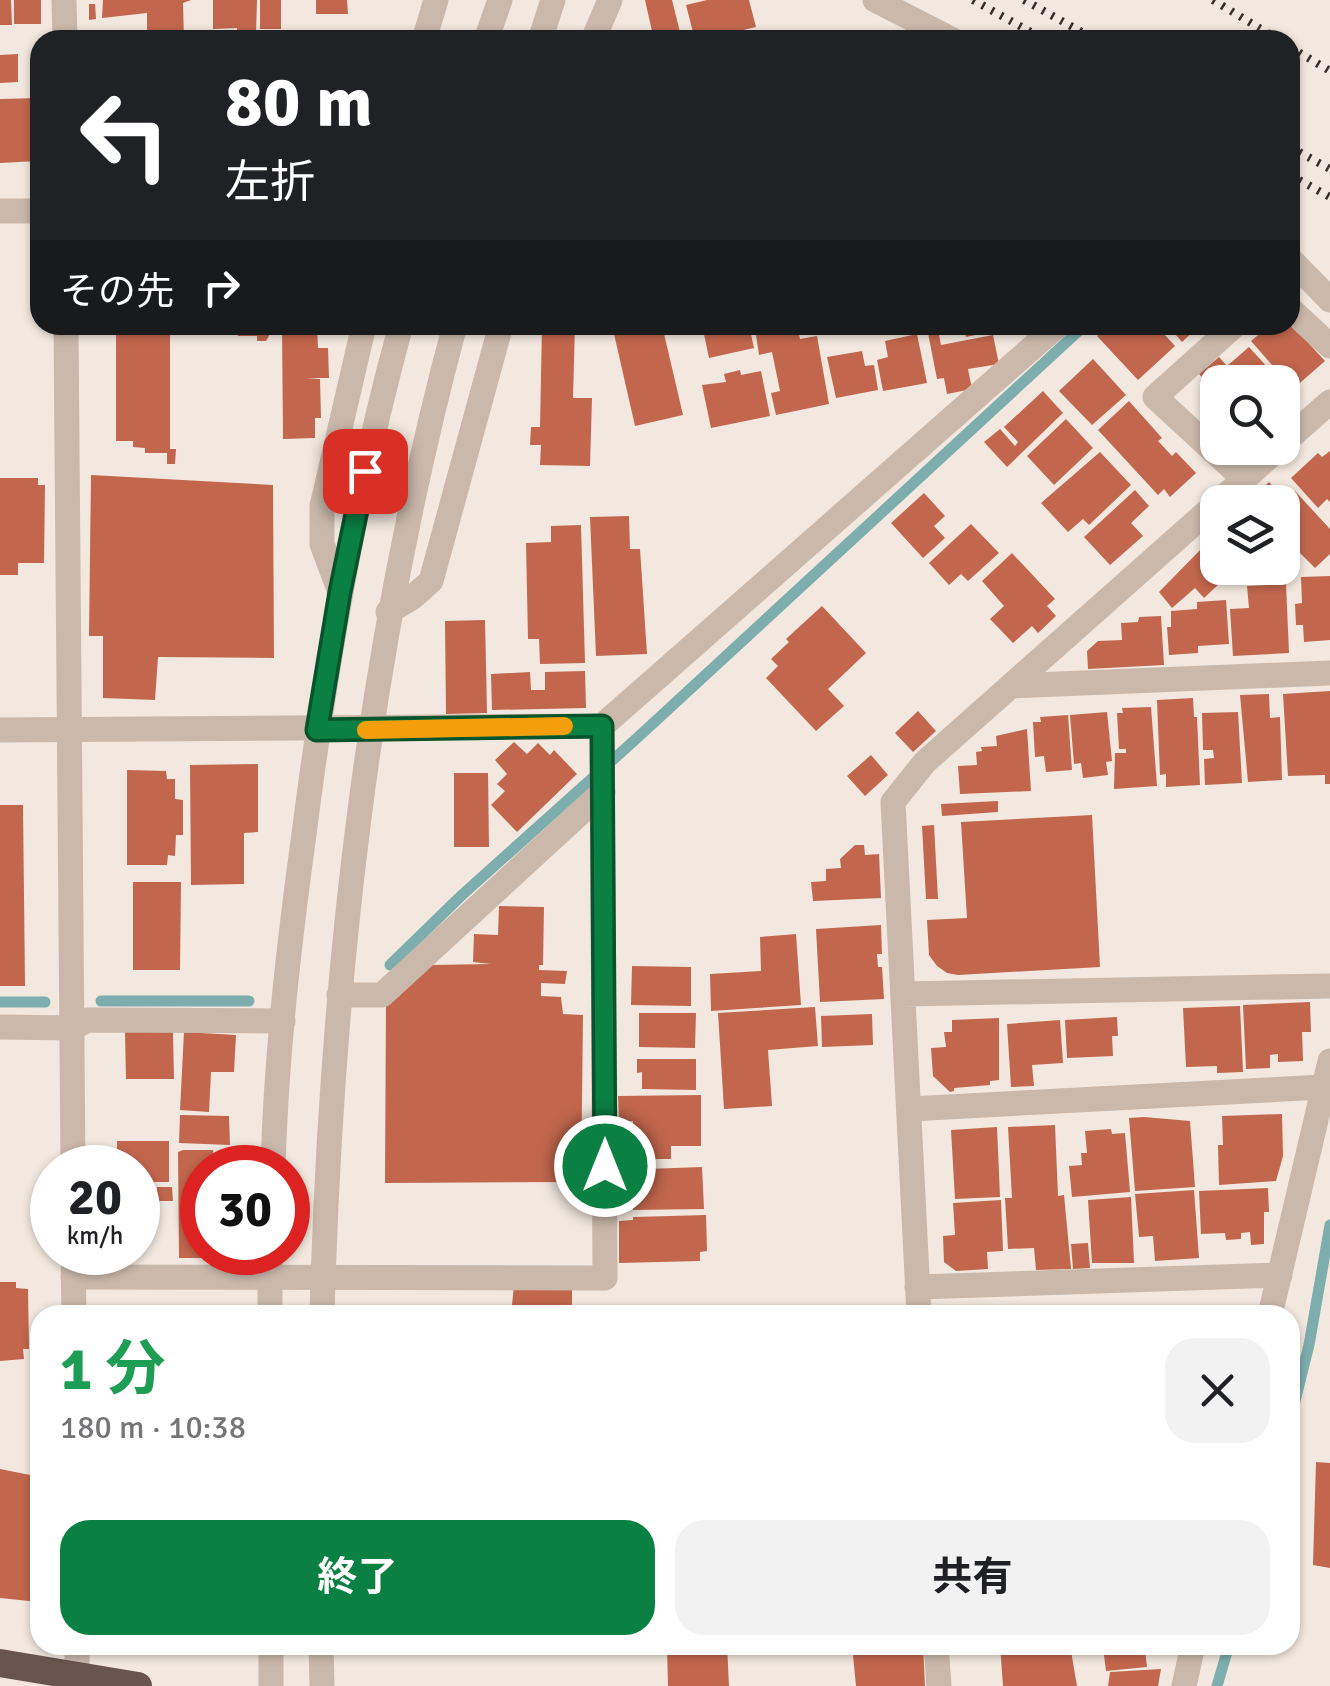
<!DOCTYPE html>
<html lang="ja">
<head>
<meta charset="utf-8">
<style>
	:root { --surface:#fff; --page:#f2f2f2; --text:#202124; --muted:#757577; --accent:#0b8043 }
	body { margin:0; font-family:Signika,"Noto Sans JP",sans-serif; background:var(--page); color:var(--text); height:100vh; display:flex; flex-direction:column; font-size:38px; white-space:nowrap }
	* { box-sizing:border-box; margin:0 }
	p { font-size:32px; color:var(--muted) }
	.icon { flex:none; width:55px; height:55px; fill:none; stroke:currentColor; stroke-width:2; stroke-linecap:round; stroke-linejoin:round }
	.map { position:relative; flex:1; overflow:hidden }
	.side { position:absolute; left:30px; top:1305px; width:1270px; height:350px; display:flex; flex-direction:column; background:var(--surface); border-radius:30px; box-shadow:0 2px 8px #0004 }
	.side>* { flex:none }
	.top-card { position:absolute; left:30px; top:30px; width:1270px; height:305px; border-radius:30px; box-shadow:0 2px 8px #0004; background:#202124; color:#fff; overflow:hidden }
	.tools { position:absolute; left:1200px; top:365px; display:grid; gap:20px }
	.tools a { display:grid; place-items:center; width:100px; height:100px; border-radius:20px; background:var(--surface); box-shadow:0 2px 8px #0004; font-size:50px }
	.speed { position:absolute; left:30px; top:1145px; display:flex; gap:20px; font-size:50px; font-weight:700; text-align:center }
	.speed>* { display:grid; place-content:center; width:130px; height:130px; border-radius:50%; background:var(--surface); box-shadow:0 2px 8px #0004; line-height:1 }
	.speed small { font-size:25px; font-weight:400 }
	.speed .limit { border:15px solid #d22; background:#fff; color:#111 }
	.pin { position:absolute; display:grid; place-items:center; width:85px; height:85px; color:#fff; margin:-42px; border-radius:20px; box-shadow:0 5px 15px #0006 }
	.me { position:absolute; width:110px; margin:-55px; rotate:0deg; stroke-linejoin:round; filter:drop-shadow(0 0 8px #0008) }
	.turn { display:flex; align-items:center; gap:35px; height:210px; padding:0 30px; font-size:45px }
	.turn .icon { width:130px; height:130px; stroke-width:2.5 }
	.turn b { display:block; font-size:70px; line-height:85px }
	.then { display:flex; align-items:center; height:95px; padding:0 30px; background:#0003; gap:20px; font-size:38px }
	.round { display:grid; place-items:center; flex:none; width:105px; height:105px; border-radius:30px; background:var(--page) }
	.summary { display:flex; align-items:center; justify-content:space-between; height:170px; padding:0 30px }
	h1 { font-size:60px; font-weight:700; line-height:75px; color:#1e9e55 }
	.button { display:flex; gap:20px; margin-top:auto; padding:20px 30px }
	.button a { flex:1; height:115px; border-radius:30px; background:var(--accent); color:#fff; font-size:40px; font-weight:700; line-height:115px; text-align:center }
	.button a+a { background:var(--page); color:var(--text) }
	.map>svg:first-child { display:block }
</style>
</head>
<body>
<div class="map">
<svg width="1330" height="1686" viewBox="0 0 1330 1686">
	<rect width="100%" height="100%" fill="#f2e8df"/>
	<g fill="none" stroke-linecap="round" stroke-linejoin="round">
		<path stroke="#7eadae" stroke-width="11" d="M390,965L462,895L636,739L1085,325
			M101,1001H249
			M0,1002H45
			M1290,1421L1309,1345L1330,1225
			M1217,1686L1229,1645"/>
	</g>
	<path fill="#c2674d" d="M0,0H11L12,25H0Z
		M14,0H41V24H14Z
		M103,0H191L183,3L184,40H113V33L147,32V13L102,18Z
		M213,0H257L256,35H237V28L213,29Z
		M260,0H281V29H260Z
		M316,0H347L348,14H316Z
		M645,0H672L682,40H647L645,32L652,31Z
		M707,0H749L756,27L739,31L741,40H695L686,5Z
		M89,4H95L96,19L89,20Z
		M18,54V82L0,83V55Z
		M38,98V161L0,163V99Z
		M116,325H170V449H176L175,464H167V453H145V448L133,447V441H116Z
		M238,325H269V336L266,341H257V336H238Z
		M282,325H317L318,348H328L329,378H306L320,379L321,418H315V438L283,439Z
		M542,325H575L573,398H592L590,466L540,465L541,445H530L531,427H540Z
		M612,325H662L683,415L635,426Z
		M702,325H749L754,348L709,358Z
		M767,325H797L800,339L817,336L829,404L776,415L771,393L780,391L772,352L759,355L755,328Z
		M963,325H1003L1004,329L966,337Z
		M1109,325H1156L1175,346L1138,380L1097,336Z
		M1167,325H1200L1182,342Z
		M1270,325H1292L1325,361L1293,389L1251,341Z
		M938,330L941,345L993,335L999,364L968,369L972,389L947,394L944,378L937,379L928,333Z
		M917,334L927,383L883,391L877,360L888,357L885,341Z
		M1249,347L1281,382H1218V394L1199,374L1219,357L1227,366Z
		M862,351L865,366L874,365L878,390L836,398L827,357Z
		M1093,359L1126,395L1092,425L1059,391Z
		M740,370L741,375L761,371L770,416L711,428L702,385L726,382L724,374Z
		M1282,384L1292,395L1282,403Z
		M1043,391L1063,413L1007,467L984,442L1000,429L1015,446L1018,442L1004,427Z
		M1129,401L1162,438L1158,441L1172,456L1176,452L1196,473L1170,497L1164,489L1158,495L1098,430Z
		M1066,419L1093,448L1054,485L1027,456Z
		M1330,451V502L1327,499L1318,508L1291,478L1318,453L1322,457Z
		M1100,452L1131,485L1089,525L1083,519L1068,532L1041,503Z
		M91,475L273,485L274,658L158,657L155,700L103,698V636H89Z
		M0,478H38V485H45L44,563H18V575H0Z
		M1269,482L1283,498L1278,502H1247Z
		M1135,490L1149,506L1131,523L1143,536L1110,565L1084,537Z
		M1295,491L1330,529V554L1315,568L1282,535V501Z
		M924,493L945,516L934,526L945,538L923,558L891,523Z
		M629,516L630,549H640L647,654L596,656L590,517Z
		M971,524L999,553L968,581L961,574L949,585L929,563Z
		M581,525L585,663L540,664L539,639H528L526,543L551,542V526Z
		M1208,542L1218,552V568L1234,570L1204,598L1195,588L1172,608L1159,592Z
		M1012,553L1055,599L1047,606L1056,616L1038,633L1032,626L1013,643L990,619L1004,606L982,581Z
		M1239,568H1279L1263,582L1257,575L1251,581Z
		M1330,576V640L1304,642L1303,625H1296L1295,604L1302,603L1301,577Z
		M1286,584L1289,653L1233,656L1230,609L1249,608L1247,586Z
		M1226,600L1229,644L1198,646V653L1169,655L1167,627H1171V611L1197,609V602Z
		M822,606L866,653L828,689L844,706L816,731L766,678L778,666L771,659L789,642L786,639Z
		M1161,616L1164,665L1088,669L1087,651L1098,641L1122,640L1121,623L1138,622L1139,617Z
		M485,620L487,713L446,714L445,621Z
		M585,671L586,708L492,710L491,674L530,672L531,690H545V672Z
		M1330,691V784H1325V775L1288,776L1283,694Z
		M1269,694L1270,718L1280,717L1282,780L1248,782L1240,695Z
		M1193,698L1194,717H1197L1200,785L1166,787V774L1160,775L1157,700Z
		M1151,707L1157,786L1114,789L1115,753H1126V749H1119L1117,713H1123L1122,708Z
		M918,711L936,731L913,752L895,733Z
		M1107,712L1112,761L1106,762L1108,775L1083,778L1081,763L1074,764L1070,715Z
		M1238,712L1242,783L1205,785L1204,759L1214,758L1213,750H1203L1202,713Z
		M1068,715L1072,770L1046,772L1044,756L1035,757L1033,722H1041L1040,717Z
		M1027,729L1031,791L960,794L958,766L977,765L976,752L982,751L981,747L997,746L996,736Z
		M514,742L527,754L538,743L550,755L554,750L577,774L517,832L491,805L505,791L497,784L507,774L495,760Z
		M871,755L888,775L865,796L847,776Z
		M258,764V832L244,833V884L191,885L190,765Z
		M127,770L166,771L167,779H175V799L183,800V835H176L175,856L168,855L167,865H127Z
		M454,773H488L489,847H454Z
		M998,801V812L942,816L941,804Z
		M0,805H23L25,986H0Z
		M1092,815L1100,967L958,975L947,973L937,966L929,955L927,920L967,918L961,822Z
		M934,825L938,899H926L922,826Z
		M855,845H864L865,855L879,854L881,898L813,901L811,882L826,881V869L841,868L840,859Z
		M133,882H181L180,970H133Z
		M499,906L544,907L543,965H539V970L567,971L565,984L541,983V996L561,997L563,1014L583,1015L581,1182L385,1183L386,998L430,965L491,964L473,962L474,934L498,935Z
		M881,925L882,954H877L878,967H882L884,999L820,1002L816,929Z
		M796,934L801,1005L711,1011L710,974L761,971L760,937Z
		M632,966L691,967V1006L631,1005Z
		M1310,1002L1311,1032H1302L1303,1061L1278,1062V1054L1270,1055V1068L1246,1069L1243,1005Z
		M1240,1006L1243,1072L1217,1073V1066L1186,1067L1183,1008Z
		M815,1007L818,1046L768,1050L772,1106L724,1109L718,1013Z
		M639,1013H696L695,1048L639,1047Z
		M872,1014L873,1045L822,1047L821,1016Z
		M1117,1017L1118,1036H1112L1113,1056L1067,1058L1065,1020Z
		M999,1018V1080L990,1081V1085L954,1088V1091L950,1092L933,1076L931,1048L946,1047L944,1032H952V1020Z
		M1060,1020L1063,1063L1032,1065L1034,1086L1011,1087L1007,1024Z
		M173,1031L174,1079H126L125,1032Z
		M184,1032L236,1035L234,1072H211L209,1112L180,1110Z
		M637,1059H696V1090L642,1089V1072L637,1073Z
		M701,1095V1146H671V1159H636L633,1121H619L618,1096Z
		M1282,1114L1283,1156L1276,1181L1219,1185L1218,1145H1223L1222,1116Z
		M180,1115L229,1116L230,1145L179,1143Z
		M1144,1117L1190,1121L1195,1187L1135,1191L1129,1118Z
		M1055,1125L1058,1196L1064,1195L1071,1269L1036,1270L1034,1248L1008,1249L1005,1198H1012L1008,1127Z
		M997,1127L1000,1197L955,1199L951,1130Z
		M1111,1129L1112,1134L1125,1133L1130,1192L1072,1197L1069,1166L1082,1165L1081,1153H1087L1085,1131Z
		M117,1141H169V1182H138V1168H117Z
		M183,1150H213L215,1168H202V1252H216V1258H179L178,1152Z
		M702,1167L704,1209L633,1210V1205H619V1170Z
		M157,1187H172L173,1201H157Z
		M1268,1188L1269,1212H1264V1244L1251,1245L1250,1232L1241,1233V1239L1226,1240L1225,1233L1201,1234L1199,1191Z
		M1194,1190L1199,1258L1155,1261L1153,1236L1139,1237L1135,1194Z
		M1131,1197L1134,1263H1092L1088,1200Z
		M1001,1200L1003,1251L987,1252L988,1269L956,1271L944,1262L943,1236L955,1235L953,1203Z
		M706,1215L707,1251L700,1252V1261L619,1263V1221L633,1220V1217Z
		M1088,1243L1090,1268L1073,1269L1071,1244Z
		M0,1282H16V1288L28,1289L29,1349H23L24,1359L0,1361Z
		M514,1285L572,1287V1315H511Z
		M1053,1305V1315H1011L1010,1308Z
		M203,1306V1315H100V1307Z
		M462,1310L490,1312L489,1315H462Z
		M1316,1462L1330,1463V1568L1313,1565Z
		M0,1469L40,1477L39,1602L0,1598Z
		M667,1645H727L729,1686H668Z
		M852,1645H923L925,1686H856Z
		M1000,1645H1070L1077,1686H1003Z
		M1109,1645H1168V1648L1145,1650L1147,1667L1106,1671L1104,1655L1133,1652H1109Z
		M1161,1669L1158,1686H1108L1110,1672Z"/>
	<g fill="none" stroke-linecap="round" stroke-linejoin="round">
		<path stroke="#cab8ab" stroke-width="25" d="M875,0L953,40
			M424,40L436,0
			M593,40L610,0
			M0,211H40
			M1290,259L1330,300
			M1290,309L1330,346
			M1235,325L1155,397L1244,479
			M1282,444L1330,402
			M340,592L322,544V506L364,325
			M388,612L413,597L431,581L501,325
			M1011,686L1330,673
			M602,726L1058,325
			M0,730L602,726L605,1278L73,1277
			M903,994L1330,986
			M339,995H382L603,792
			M0,1027L72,1028L88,1020L283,1021
			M910,1109L1323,1087
			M917,1287L1280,1275
			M919,1315L893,802L925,762L1279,448
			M1270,1315L1330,1061
			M936,1645L939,1686
			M1184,1686L1193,1645"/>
		<path stroke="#cab8ab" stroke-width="25" d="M64,0L65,40
			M486,40L500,0
			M540,40L553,0
			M66,325L73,1168
			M273,1168C276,1056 289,944 304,834C326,662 355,492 401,325
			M73,1252L74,1315
			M270,1315V1252
			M322,1315C331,981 368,648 455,325
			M77,1645V1675
			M271,1645V1686
			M321,1645L322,1686"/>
		<path stroke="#68564e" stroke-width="28" d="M0,1663L138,1686"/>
		<path stroke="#382e2a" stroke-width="8" stroke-dasharray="2.5 8" stroke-linecap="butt" d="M973,0L1045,40
			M1024,0L1096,40
			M1213,0L1279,40
			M1290,47L1330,71
			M1290,147L1330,169
			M1290,175L1330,197"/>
	</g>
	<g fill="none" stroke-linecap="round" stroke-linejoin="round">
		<defs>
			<path id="route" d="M365,471L340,592L317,730L602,726L605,1166"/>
		</defs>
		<use href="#route" stroke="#07532c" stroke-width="25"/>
		<use href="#route" stroke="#0b8043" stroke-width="18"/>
		<path stroke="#f59e0b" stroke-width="18" d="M366,730L564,726"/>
	</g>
</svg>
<div class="tools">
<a><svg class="icon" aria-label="search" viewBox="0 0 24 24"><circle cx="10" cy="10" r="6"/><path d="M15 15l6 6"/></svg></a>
<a><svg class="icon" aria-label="layers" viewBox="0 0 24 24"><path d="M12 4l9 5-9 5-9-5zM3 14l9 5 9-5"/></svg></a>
</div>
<div class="speed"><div>20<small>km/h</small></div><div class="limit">30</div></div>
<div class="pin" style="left:365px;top:471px;background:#d93025"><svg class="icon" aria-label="arrive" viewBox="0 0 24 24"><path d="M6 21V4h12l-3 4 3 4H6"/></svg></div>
<svg class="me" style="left:605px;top:1166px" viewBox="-20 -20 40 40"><circle r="17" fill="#0b8043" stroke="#fff" stroke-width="3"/><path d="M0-11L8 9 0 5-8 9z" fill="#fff"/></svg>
<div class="top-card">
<div class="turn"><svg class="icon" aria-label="left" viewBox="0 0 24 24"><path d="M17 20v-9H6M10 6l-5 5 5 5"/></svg><div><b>80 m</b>左折</div></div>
<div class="then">その先<svg class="icon" aria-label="right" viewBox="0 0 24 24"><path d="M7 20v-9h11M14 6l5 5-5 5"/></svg></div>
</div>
<section class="side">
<div class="summary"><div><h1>1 分</h1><p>180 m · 10:38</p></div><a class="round"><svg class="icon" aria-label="close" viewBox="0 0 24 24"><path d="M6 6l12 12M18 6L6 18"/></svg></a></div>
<div class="button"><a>終了</a><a>共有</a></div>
</section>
</div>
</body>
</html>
